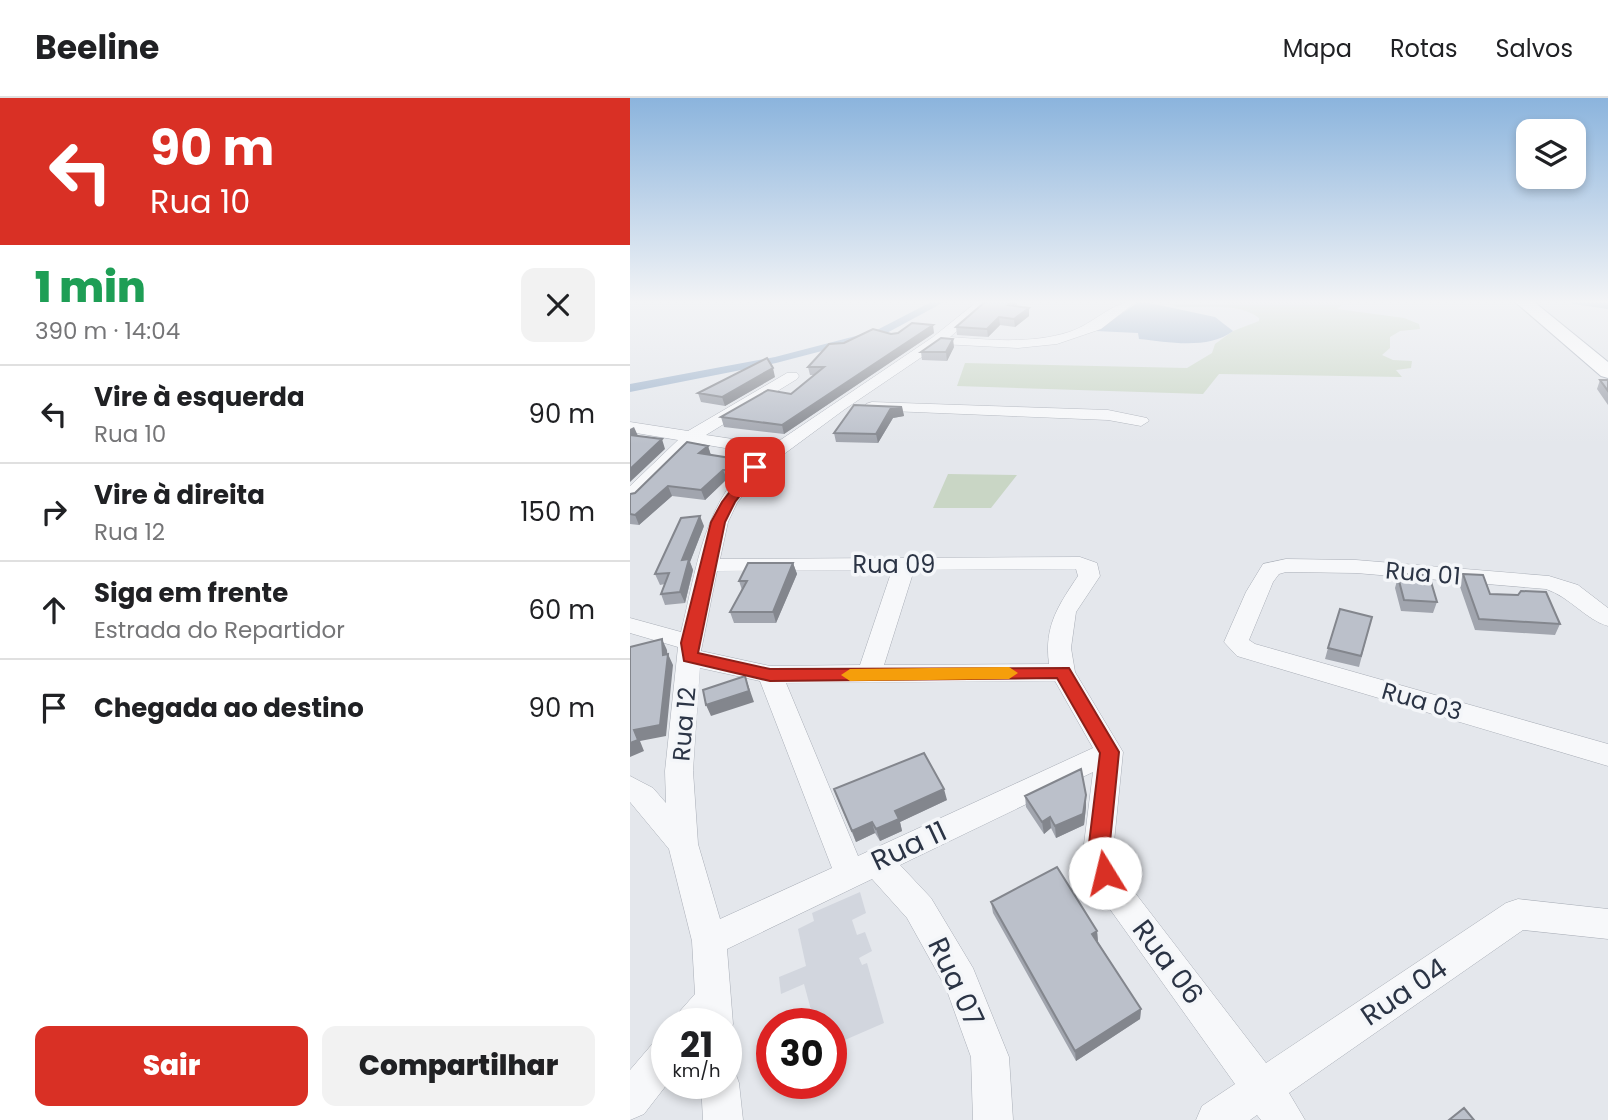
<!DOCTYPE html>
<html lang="pt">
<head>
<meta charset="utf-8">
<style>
	:root { --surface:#fff; --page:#f2f2f2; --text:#202124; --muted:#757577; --line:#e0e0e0; --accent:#d93025 }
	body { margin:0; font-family:Poppins,sans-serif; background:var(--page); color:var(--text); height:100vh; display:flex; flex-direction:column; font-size:26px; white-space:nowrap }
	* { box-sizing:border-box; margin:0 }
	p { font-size:23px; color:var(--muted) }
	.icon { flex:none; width:38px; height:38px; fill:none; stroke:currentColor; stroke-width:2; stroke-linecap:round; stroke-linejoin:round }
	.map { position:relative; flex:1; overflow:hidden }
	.sheet { display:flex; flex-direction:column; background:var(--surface); width:630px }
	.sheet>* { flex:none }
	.guide { background:#d93025; color:#fff; overflow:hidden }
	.tools { position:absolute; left:886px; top:21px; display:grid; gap:14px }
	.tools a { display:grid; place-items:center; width:70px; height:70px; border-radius:14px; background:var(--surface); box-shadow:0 4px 10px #0003; font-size:35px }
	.speed { position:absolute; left:21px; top:910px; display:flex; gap:14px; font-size:35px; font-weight:700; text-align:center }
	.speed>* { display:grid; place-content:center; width:91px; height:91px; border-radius:50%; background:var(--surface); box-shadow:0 4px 10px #0003; line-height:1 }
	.speed small { font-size:18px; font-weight:400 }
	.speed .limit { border:10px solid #d22; background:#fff; color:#111 }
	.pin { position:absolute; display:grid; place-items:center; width:60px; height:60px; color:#fff; margin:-30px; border-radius:14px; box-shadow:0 4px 10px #0006 }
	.me { position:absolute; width:77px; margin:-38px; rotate:351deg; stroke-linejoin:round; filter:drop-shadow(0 0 5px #0008) }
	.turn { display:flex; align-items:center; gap:24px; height:147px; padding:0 35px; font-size:32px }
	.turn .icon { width:91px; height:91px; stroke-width:2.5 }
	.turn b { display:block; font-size:49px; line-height:60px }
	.round { display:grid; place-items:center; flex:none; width:74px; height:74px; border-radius:14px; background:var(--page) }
	.headline { display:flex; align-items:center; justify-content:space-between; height:119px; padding:0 35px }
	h1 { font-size:42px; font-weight:800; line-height:52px; color:#1e9e55 }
	.cta { display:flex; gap:14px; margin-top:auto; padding:14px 35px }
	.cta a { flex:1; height:80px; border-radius:14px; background:var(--accent); color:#fff; font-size:28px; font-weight:800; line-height:80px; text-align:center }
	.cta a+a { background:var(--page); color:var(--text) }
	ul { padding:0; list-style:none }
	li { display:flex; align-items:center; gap:21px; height:98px; padding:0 35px; border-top:2px solid var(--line) }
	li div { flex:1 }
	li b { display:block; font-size:26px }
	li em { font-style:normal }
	header { display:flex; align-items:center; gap:42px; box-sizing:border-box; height:98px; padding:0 35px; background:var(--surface); border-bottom:2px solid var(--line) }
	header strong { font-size:33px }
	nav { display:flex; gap:38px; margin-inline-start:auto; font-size:24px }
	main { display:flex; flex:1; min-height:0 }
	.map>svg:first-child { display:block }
</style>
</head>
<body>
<header>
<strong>Beeline</strong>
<nav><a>Mapa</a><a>Rotas</a><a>Salvos</a></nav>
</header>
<main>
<section class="sheet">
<div class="guide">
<div class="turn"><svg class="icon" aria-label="left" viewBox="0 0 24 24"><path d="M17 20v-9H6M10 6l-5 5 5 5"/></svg><div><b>90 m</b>Rua 10</div></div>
</div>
<div class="headline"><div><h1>1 min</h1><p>390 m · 14:04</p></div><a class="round"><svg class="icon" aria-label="close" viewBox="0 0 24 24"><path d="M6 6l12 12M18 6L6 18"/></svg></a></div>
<ul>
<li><svg class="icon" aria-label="left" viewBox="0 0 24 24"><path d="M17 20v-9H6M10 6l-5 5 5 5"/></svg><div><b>Vire à esquerda</b><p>Rua 10</p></div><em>90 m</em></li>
<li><svg class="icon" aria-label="right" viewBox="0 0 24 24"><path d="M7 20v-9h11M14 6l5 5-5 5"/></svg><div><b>Vire à direita</b><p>Rua 12</p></div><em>150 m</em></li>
<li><svg class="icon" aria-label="ahead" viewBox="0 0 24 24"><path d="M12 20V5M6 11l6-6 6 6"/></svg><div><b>Siga em frente</b><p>Estrada do Repartidor</p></div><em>60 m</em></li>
<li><svg class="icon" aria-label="arrive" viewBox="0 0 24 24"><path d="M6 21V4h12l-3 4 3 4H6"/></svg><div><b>Chegada ao destino</b></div><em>90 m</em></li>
</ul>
<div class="cta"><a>Sair</a><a>Compartilhar</a></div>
</section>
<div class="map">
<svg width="978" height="1022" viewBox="0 0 978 1022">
	<rect width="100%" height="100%" fill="#e4e7ec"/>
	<path fill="#d2d6de" d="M230,794L236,815L222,822L227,837L235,834L242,853L229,860L232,867L237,865L254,925L201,948V926H179L184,923L174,886L151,896L149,879L176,868L168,831L184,823L182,815Z"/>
	<path fill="#c9d6c5" d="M598,203H716L707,211L774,220L789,226L790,231L770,233L760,239V250L752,257L763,262L782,263L781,270L766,272L772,279L589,276L573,296L327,288L335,265L557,270L582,255L585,246L603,233L629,223V220C610,204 571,210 547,209L541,206H596Z
		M318,376L387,377L361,410H303Z"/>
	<path fill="#9fb4cc" d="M510,203L585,219L603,233C578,252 538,244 509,241L508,235L466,233Z"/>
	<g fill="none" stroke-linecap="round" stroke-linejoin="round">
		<path fill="#9fb4cc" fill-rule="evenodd" d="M303,203H316L253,237L146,265L0,294V286L145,259L245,233Z
			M938,203L978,205V211L943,206Z"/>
		<defs>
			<path id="minor" d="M348,203H362L320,239C360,242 401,246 439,234C464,226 482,203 507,203L471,231L427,246L388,250L311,246L215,311L131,373L107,405L98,424L90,461L450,459L467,465L470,478L446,514L441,550L445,574L493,654L483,754L499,787L636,965L876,805L888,801L978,811V841L893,832L659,995L675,1022H631L627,1017L620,1022H566L572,1008L605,986L477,807L459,775L453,754L463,674L270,767L301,800L343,870L379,959L383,1022H343L341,959L316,890L277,820L242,781L97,851L103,926L98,939L96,926H45L50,913L65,896L62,843L39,751L0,704V678L23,690L36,705L35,673L48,549L0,535V520L51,534C67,470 74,397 131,356L65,345L7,403L0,405V388L48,342L0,334V324L58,333L157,275H167L169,278L167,281L76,337L143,347L303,239ZM446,471L448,478C428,508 414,528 419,566L254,567L284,472ZM262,472L230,567L140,568L71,553L87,473ZM70,570L130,583L202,770L90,821L68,746L63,673ZM425,583L463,650L228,758L156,585Z
				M242,304L478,312L517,320L519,323L511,328L478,322L236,312L234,309L236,306Z
				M656,461L726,462L919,478L948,487L978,510V528C956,522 940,499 916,491L726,475L656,474L649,476L643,484L619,542L625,546L978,646V668L607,558L594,544L616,494L633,466Z
				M37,938L38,985L14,1016L0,1022V972L24,944Z
				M96,968L104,971L109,985L113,1022H73L71,985H96Z"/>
			<path id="major" d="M884,203H903L978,264V280L971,278Z"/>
		</defs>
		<use href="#minor" stroke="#a9aeb7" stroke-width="1"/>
		<use href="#major" stroke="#a3abb8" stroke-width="2"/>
		<use href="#minor" fill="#f7f8fa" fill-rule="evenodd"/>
		<use href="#major" fill="#fff" fill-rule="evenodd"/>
	</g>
	<path fill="#a1a5ae" d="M356,203H386L387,207L385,208L399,218L385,229L370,227L358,239L327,237L326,229Z
		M304,235L154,336L94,329L91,319L161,296L184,277H180L178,269L214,245L261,236Z
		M324,249L317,263L292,262L291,254Z
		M145,279L95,308L71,304L68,295Z
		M970,282H978V307L967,291Z
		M272,309L274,318L263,320L248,345L206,344L204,335Z
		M78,348L81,357L110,371L101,382L97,381L75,402L42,398L9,427L0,426V396L5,395Z
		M74,428L60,464L63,472L55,505L35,507L31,496L35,486L30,487L25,476Z
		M163,465L167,476L146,525H104L100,514L112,492L109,483Z
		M778,476L807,504L803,515L771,513L765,490L768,479L777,480Z
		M833,476L860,496L930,526L925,537L845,532L829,486Z
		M742,519L729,569L695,561L698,550Z
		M204,691L317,702L270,724L272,733L250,743L245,735L226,744L208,702Z
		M456,697V709L454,727L426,740L421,730L414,736L396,709L395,698Z
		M361,804L467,833L468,844L511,911L510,921L446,963L363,815Z"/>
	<path fill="#83868d" d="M382,203H386L387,207L378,215V207Z
		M399,210V218L385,229L384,221Z
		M369,219L370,227L358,239L357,231Z
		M303,227L304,235L154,336L152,327Z
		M323,241L324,249L317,263L316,254Z
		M143,270L145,279L95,308L92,299Z
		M272,309L274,318L263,320L248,345L246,336L261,310Z
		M4,329L8,338L0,343V331Z
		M32,341L35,351L0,384V371Z
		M78,348L81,358L69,355Z
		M107,361L110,371L101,382L98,372Z
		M93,372L97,381L75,402L71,392Z
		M38,388L42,398L9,427L5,417Z
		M70,418L74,428L60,464L63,472L55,505L50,494L52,462Z
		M163,465L167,476L146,525L143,514Z
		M32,541L37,552L38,563V556L43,567L36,638L10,643L14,653L0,659V645L4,632L33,557Z
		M115,578L124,604L81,618L76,607Z
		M314,691L317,702L270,724L272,733L250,743L246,731L265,713Z
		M456,697V709L454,727L426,740L425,728Z
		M420,719L421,730L414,736L412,724Z
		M242,724L245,735L226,744L222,733Z
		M467,833L468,844L462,836Z
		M511,911L510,921L446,963L445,953Z"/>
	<path fill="#bbc0ca" stroke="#83868d" stroke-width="2" d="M356,203H382L378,207L399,210L384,221L369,219L357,231L326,229Z
		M282,225L303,227L152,327L91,319L138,292L161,296L194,269H178L199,246L214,245L243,231L261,236L268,235Z
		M311,240L323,241L316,254H291Z
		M137,260L143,270L92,299L68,295Z
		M970,282H978V293Z
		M224,307L272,309L261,310L246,336L204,335Z
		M0,337L32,341L0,371Z
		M57,344L78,348L69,355L107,361L98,372H93L71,392L38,388L5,417L0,416V396L5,395Z
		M70,418L52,462L59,461L50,494L31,496L39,475L25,476L51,420Z
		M118,465H163L143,514H100L117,483H109Z
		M778,476L799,477L807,504L774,502L768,479L779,480Z
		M833,476L853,477L860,496L888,497L891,493L916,494L930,526L849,521Z
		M710,511L742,519L731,558L698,550Z
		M32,541L33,557L38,556L30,627L4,632L8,642L0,645V549Z
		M115,578L119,593L76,607L73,592Z
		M294,655L314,691L265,713L269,721L246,731L242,724L222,733L204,691Z
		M451,671L456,697L453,716L425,728L420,719L412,724L395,698Z
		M427,769L467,833L462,836L511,911L445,953L361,804Z
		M834,1010L844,1022H819Z"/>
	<linearGradient id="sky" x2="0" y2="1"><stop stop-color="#8bb4dd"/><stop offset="0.59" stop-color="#f3f4f6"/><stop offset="1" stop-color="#f3f4f6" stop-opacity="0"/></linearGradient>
	<rect width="978" height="346" fill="url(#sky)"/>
	<path fill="#d93025" stroke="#8d1f18" stroke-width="2" d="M125,365L132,369L105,404L95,424L68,555L140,571L439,570L489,654L479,754L486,775L482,781L475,784L467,781L458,754L470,655L427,580L140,583L54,563L51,545L81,424L92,404L121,366Z"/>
	<path fill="#f59e0b" d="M379,569L388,575L379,581L220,583L211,577L220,571Z"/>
	<g text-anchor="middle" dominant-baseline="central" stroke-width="7" stroke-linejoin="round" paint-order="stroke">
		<g font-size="24" fill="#2b3445" stroke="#f4f6f9">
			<text x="264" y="466">Rua 09</text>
			<text transform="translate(793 475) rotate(5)">Rua 01</text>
			<text transform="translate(792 603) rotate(16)">Rua 03</text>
			<text transform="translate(54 626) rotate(-85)">Rua 12</text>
		</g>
		<g font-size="28" fill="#2b3445" stroke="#f4f6f9">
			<text transform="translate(279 748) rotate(-25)">Rua 11</text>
			<text transform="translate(538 864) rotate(53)">Rua 06</text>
			<text transform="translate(326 884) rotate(65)">Rua 07</text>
			<text transform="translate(774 894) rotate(-34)">Rua 04</text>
		</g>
	</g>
</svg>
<div class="tools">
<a><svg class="icon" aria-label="layers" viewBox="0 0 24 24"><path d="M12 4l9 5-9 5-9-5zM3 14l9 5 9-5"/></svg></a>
</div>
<div class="speed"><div>21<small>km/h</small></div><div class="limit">30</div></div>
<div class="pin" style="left:125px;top:369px;background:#d93025"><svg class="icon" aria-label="arrive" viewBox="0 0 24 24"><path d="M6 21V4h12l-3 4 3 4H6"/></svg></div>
<svg class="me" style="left:475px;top:775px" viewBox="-20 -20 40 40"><circle r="19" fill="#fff"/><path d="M0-13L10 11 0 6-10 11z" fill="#d93025"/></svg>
</div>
</main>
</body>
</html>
